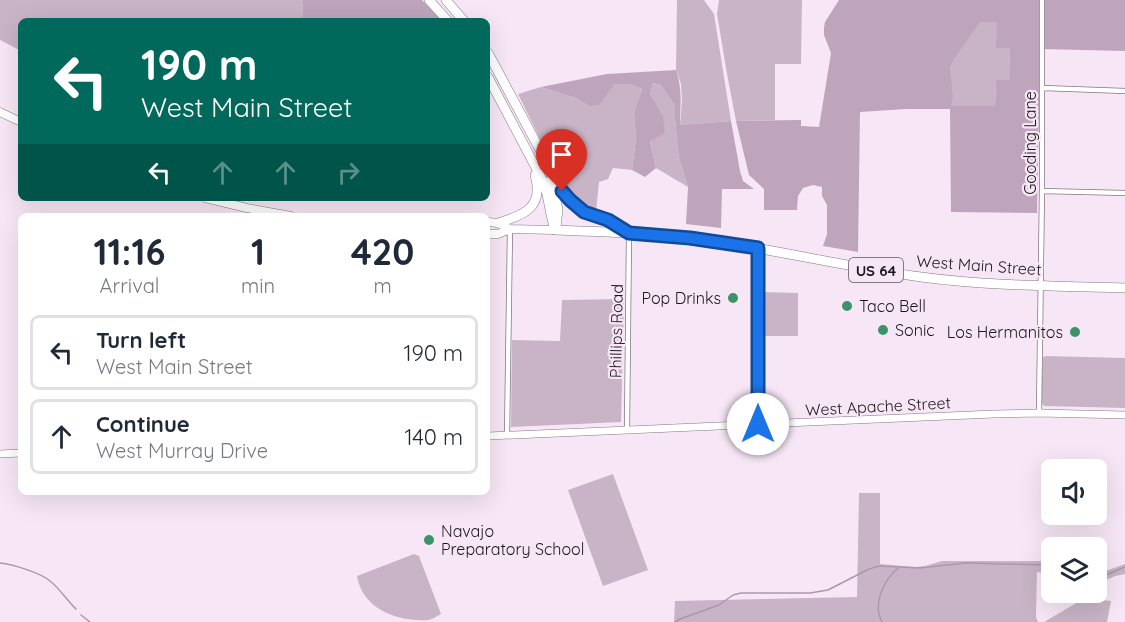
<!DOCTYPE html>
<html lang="en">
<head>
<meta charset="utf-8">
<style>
	:root { --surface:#fff; --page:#f2f2f3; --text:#1f2937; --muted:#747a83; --line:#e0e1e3 }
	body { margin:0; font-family:Quicksand,sans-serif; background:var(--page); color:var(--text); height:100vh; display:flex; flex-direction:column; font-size:22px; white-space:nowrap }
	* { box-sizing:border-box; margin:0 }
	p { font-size:20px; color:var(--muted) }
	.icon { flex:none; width:33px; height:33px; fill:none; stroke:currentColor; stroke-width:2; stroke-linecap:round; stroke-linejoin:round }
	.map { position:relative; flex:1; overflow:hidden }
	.details { position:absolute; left:18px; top:213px; width:472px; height:282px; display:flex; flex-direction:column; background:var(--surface); border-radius:9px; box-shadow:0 6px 24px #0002 }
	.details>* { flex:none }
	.hud { position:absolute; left:18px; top:18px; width:472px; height:183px; border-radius:9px; box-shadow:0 6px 24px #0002; background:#00695c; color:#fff; overflow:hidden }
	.controls { position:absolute; left:1041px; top:459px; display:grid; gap:12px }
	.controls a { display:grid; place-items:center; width:66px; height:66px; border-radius:9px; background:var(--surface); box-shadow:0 6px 24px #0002; font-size:30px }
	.pin { position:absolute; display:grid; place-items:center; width:51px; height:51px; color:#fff; margin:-62px -26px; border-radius:50% 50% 50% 0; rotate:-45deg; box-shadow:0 0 6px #0007 }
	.pin .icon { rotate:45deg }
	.me { position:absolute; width:66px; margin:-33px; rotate:0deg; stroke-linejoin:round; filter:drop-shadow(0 0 4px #0008) }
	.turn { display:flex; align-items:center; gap:21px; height:126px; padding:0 24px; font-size:27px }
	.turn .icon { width:78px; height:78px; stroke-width:2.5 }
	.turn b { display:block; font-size:42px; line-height:51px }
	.lanes { display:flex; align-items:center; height:57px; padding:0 24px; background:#0003; justify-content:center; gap:30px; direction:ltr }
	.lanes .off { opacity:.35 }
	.eta { display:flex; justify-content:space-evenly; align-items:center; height:102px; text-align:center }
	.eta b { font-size:36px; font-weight:800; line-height:42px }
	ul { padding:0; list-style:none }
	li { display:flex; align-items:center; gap:18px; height:75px; margin:0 12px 9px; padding:0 12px; border:3px solid var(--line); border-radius:9px }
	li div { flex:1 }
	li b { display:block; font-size:22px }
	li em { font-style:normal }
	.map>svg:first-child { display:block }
</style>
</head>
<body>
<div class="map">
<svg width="1125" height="622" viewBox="0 0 1125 622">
	<rect width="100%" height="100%" fill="#f7e7f6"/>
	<path fill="#c9b4c7" d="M0,0H299L303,1L302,21H21V51L0,40Z
		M677,0H704L714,14L731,121L680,125L682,100L681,84L676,70Z
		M719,0H802L801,64H775V120L736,121L727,74L717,14Z
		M980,21L997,22L1010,48L1009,81L996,80L995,106H950V69L954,60Z
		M653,83L661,85L675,106V120L679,158L688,187L656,168L650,140L655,105L650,94Z
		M615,84H631L642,89L634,113L636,139L632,170L613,168L608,179L599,182L596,211L577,202L563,186L518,94L541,87L576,98L589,106L607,94Z
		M762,292L798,293V336H761Z
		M624,299L621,422L511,427L512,340L560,341L562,300Z
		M1046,356L1125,358V408L1044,406L1041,402L1043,357Z
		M613,474L648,570L603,586L568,490Z
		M859,493H880V564L915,567L925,566L942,561H1051V574L1037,572L1036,617L1038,622H674L675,601L857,597Z
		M414,554L419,556L441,614C437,616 433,619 428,620C396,622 362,608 357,576Z
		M1125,564V574L1115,576L1097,584V574Z
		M1085,598L1111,601L1107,622H1044Z"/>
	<path fill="#bea5bc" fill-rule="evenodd" d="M299,0H422L442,21H302L303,1Z
		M839,0H1125V51L1040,49L1037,213L951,212L950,109H906L860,112L858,252L823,246L827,234V205L822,196V187L813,185L803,188L798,196L797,210H764V189L749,175L736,121L801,120V126L819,127L831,53L824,35V28L825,22ZM980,22H997L996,48H1010L1009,80H996L995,106H951L953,97L950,69L954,60Z
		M676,70C683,92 680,103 680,125L731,121L740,171L743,181L754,189H722L721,228L686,224L688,187L679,158L675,120V106L661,85L653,83L650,94L663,116L665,133L650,141L656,168L645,177L632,170L636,139L634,113L642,89L631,84H615L599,105L589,106L576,98L541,87L607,74Z"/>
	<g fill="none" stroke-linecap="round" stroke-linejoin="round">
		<path stroke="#ae96ac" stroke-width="1.5" d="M0,563C12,564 41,573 50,581C59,588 67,600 76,609
			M1096,579L1125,567
			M81,615L90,622
			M675,622L680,619L719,605L733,595L741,593H810L828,590L869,569L879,566L920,568L965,563L1052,565
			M882,622C872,603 884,580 899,567"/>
		<defs>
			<path id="street" d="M1043,88L1125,91
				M1042,191L1125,193
				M1039,413L1042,188V0
				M758,424V248
				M627,430L629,233
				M507,435L510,229"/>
			<path id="secondary" d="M488,436L994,414L1039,413L1125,415
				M0,454L21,453"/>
			<path id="primary" d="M0,112L21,122
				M205,198L247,208L291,216
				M488,222L498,223L510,229L555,230
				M488,234H498L510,229"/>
			<path id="highway" d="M429,0L448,21
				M446,0L464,21
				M488,53L494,64L562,191C577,209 585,211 606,219C614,222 620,227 627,232
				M488,77L544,183C549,199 550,215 555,230
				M551,179L558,209L556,228
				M498,223C525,215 544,207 535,175
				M555,230C610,232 665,233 719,242C786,252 853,268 921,277C988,286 1057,286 1125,288"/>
		</defs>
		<use href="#street" stroke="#847683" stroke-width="6"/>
		<use href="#secondary" stroke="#847683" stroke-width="8"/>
		<use href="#primary" stroke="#847683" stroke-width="9"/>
		<use href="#highway" stroke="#847683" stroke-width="10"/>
		<use href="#street" stroke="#fff" stroke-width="4.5"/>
		<use href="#secondary" stroke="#fff" stroke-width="7"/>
		<use href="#primary" stroke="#fff" stroke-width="8"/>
		<use href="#highway" stroke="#fff" stroke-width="9"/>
	</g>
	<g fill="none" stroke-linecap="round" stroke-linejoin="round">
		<defs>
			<path id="route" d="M562,191L570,200L584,212L608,220L629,233L690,238L758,248V424"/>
		</defs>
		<use href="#route" stroke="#114b97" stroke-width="15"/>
		<use href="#route" stroke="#1a73e8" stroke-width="10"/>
	</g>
	<g fill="#3b9368" stroke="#f7e7f6" stroke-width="2">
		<circle cx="733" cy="298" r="6"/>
		<circle cx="847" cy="306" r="6"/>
		<circle cx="883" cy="330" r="6"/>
		<circle cx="1075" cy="332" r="6"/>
		<circle cx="429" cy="540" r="6"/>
	</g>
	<g text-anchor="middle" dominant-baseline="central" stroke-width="4.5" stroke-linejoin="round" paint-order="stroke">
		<rect fill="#f7e7f6" stroke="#5e555d" stroke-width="1.5" x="849" y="258" width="54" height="24" rx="4.5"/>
		<g font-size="15" font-weight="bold" fill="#1c171c">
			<text x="876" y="270">US 64</text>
		</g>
		<g font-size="16" fill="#1c171c" stroke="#f7e7f6">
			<text transform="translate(1030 143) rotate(-90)">Gooding Lane</text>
			<text transform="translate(979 265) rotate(4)">West Main Street</text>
			<text transform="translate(616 331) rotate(-89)">Phillips Road</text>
			<text transform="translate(878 406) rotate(-3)">West Apache Street</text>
		</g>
		<g font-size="16" fill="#1c171c" stroke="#f7e7f6" text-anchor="start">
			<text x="721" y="298" text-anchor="end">Pop Drinks</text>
			<text x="859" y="306">Taco Bell</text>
			<text x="895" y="330">Sonic</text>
			<text x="1063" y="332" text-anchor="end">Los Hermanitos</text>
			<text x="441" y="531">Navajo<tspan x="441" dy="18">Preparatory School</tspan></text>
		</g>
	</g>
</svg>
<div class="controls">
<a><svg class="icon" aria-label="sound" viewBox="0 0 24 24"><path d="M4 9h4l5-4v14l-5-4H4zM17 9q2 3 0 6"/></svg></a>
<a><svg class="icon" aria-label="layers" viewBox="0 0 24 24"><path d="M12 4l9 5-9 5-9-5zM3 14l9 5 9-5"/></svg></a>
</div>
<div class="pin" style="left:562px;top:191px;background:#d93025"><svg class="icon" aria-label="arrive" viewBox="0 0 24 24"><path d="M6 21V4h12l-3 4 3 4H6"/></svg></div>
<svg class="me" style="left:758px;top:424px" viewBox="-20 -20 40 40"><circle r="19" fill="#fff"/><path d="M0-13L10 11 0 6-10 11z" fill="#1a73e8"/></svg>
<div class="hud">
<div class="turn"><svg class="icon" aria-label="left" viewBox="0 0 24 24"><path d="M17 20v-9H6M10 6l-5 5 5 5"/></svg><div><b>190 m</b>West Main Street</div></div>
<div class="lanes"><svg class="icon" aria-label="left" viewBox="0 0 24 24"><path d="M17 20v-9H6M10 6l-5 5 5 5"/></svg><svg class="icon off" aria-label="ahead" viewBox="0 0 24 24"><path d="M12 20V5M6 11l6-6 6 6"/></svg><svg class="icon off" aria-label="ahead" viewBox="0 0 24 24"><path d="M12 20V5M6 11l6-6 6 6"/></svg><svg class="icon off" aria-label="right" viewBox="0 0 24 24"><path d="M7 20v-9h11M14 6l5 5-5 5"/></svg></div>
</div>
<section class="details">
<div class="eta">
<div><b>11:16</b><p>Arrival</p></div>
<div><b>1</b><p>min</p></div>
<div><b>420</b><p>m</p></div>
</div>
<ul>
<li><svg class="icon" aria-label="left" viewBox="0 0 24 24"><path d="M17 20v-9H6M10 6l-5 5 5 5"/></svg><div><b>Turn left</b><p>West Main Street</p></div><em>190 m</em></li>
<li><svg class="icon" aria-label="ahead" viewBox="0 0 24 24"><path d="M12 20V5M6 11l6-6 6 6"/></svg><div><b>Continue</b><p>West Murray Drive</p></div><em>140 m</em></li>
</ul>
</section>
</div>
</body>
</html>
